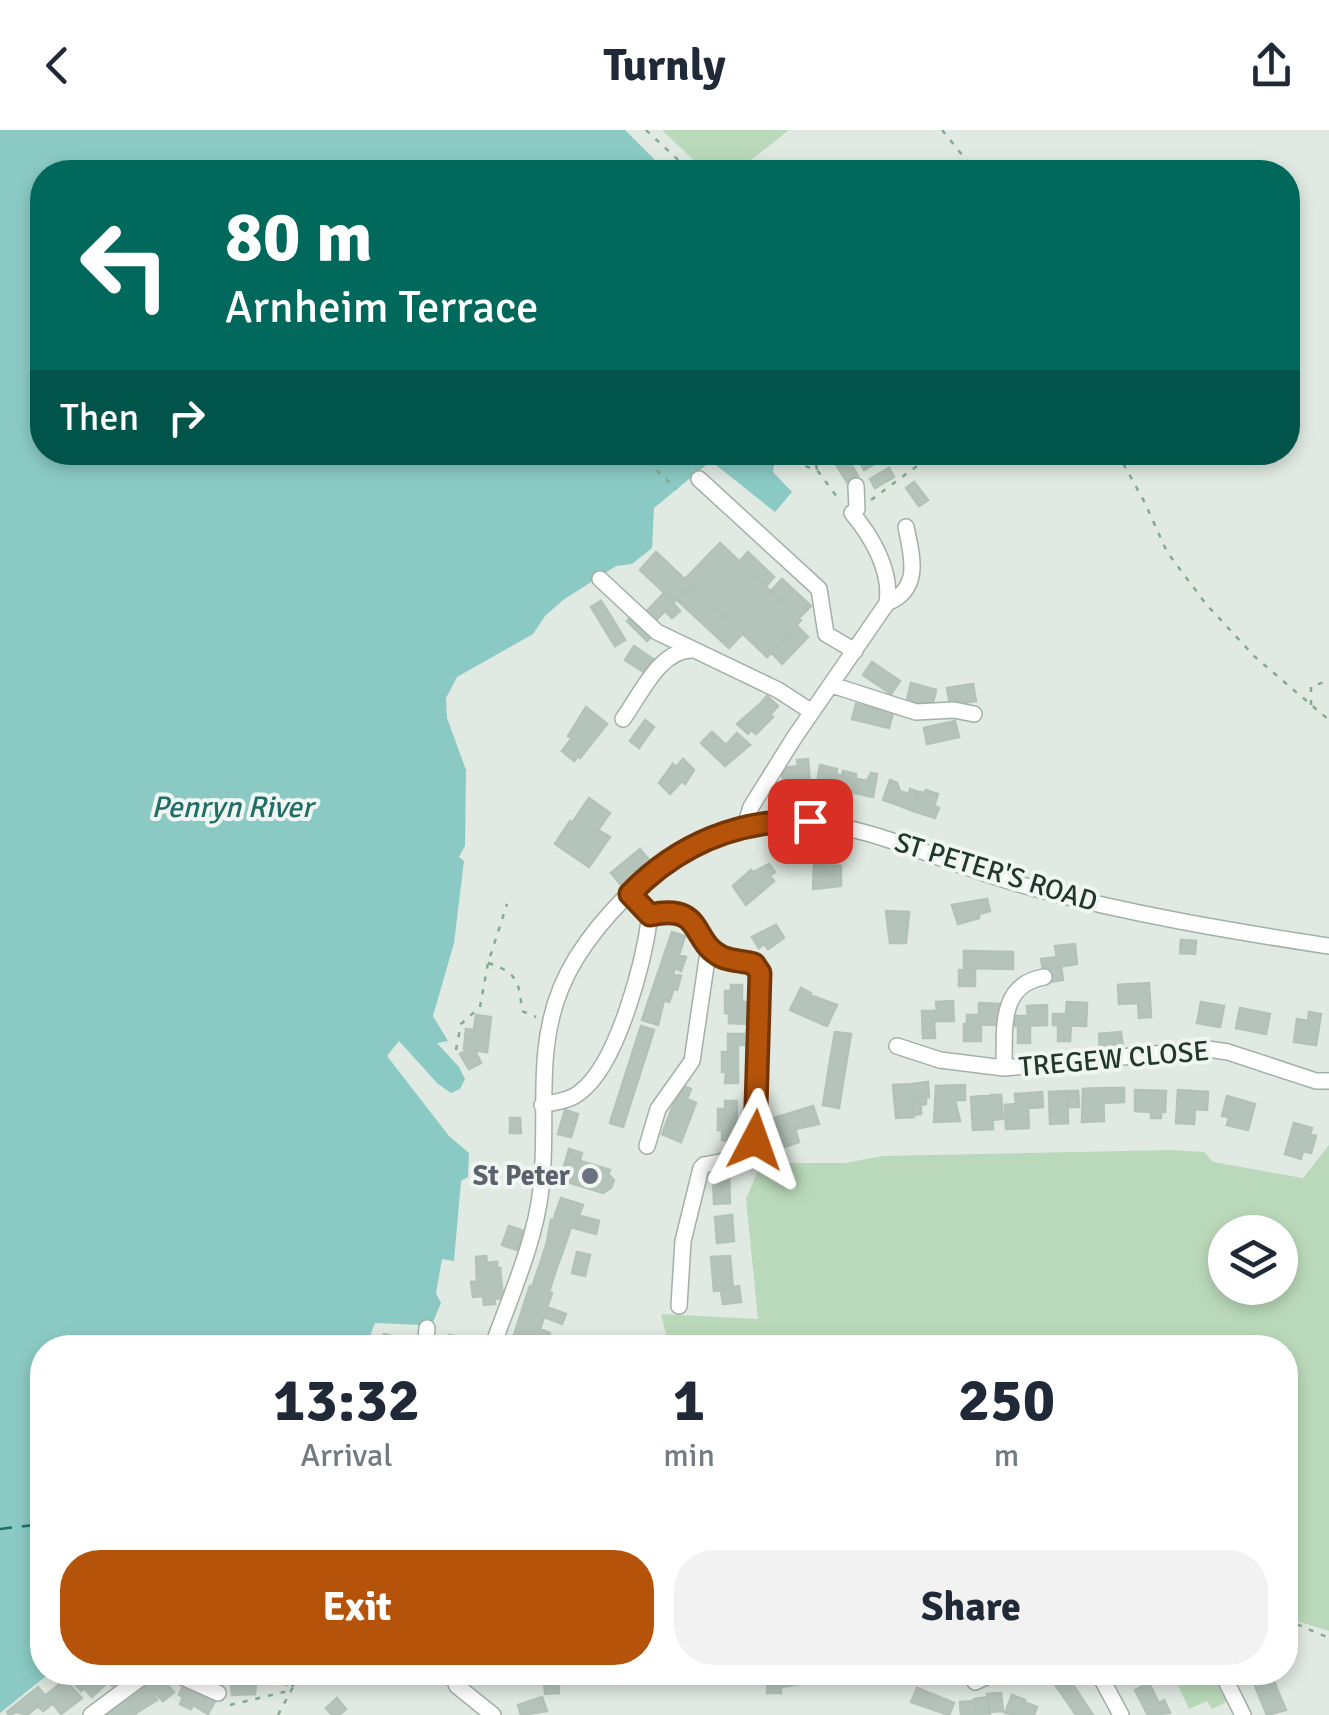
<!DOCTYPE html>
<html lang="en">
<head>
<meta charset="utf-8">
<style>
	:root { --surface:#fff; --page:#f2f2f3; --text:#1f2937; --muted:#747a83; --accent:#b45309 }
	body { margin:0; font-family:Signika,sans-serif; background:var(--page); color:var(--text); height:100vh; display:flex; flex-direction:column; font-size:38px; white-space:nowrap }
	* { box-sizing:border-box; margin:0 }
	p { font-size:32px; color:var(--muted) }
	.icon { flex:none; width:55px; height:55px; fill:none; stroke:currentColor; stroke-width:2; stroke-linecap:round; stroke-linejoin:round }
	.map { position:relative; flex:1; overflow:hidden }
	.panel { position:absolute; left:30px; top:1205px; width:1268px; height:350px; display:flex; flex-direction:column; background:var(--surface); border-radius:40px; box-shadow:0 5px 15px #0003 }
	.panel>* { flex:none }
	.banner { position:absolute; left:30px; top:30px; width:1270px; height:305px; border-radius:40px; box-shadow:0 5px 15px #0003; background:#00695c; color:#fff; overflow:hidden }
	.controls { position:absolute; left:1208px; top:1085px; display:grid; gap:20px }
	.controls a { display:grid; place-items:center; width:90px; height:90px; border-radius:50%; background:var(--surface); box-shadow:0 5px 15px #0003; font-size:50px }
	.pin { position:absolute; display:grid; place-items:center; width:85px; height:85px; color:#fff; margin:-42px; border-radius:20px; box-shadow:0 5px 15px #0006 }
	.me { position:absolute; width:110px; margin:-55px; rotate:4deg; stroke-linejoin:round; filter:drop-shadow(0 0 8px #0008) }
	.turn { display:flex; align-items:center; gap:35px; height:210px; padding:0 30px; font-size:45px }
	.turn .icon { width:130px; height:130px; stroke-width:2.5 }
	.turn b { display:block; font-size:70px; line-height:85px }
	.then { display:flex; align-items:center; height:95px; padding:0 30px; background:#0003; gap:20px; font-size:38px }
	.eta { display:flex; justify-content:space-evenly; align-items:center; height:170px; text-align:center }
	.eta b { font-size:60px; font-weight:800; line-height:70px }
	.button { display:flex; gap:20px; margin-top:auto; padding:20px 30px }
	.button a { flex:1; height:115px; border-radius:40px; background:var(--accent); color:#fff; font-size:40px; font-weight:800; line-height:115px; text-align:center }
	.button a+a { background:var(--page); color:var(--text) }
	header { display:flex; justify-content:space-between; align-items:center; height:130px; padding:0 30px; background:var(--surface); font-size:45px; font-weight:800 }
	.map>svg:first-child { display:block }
</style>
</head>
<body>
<header><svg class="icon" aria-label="back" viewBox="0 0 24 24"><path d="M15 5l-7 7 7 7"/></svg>Turnly<svg class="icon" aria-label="share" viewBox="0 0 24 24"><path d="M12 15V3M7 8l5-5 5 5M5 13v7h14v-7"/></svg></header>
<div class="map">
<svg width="1329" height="1585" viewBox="0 0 1329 1585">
	<rect width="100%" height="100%" fill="#e0e9e2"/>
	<path fill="#bad9ba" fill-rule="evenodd" d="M662,0H789L736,42H706Z
		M1329,1015V1501L1285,1487V1218L669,1217L661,1184L758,1189L746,1069L761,1033H845L883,1026L1171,1020L1204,1022L1213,1032L1303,1048ZM1225,1102H1280V1158H1225Z
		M1172,1543H1215L1230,1570L1212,1579L1207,1571L1189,1579Z"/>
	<path fill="#8bcac4" d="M0,0H625L667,42H42V322L776,323L773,342L792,362L775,382L711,331L654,378L652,418L632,434L616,436L563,470L545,486L533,504L457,547L446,568L447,588L466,640L465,716L459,727L464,731L454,813L433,886L448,911L437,913L459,937L465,949L460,959L451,963L438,954L399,911L387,926L449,1006L469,1023L468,1047L461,1051L454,1131L442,1129L436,1163L441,1173L433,1192L422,1195L375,1193L366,1217L42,1218V1542L50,1543L0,1583Z"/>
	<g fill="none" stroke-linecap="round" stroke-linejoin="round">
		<path stroke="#216e68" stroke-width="2.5" stroke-dasharray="12 10" stroke-linecap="butt" d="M0,1399L42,1394"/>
	</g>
	<path fill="#b5c4bb" stroke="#b3c2b8" stroke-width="2.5" d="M868,322L878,332L864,340L858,329Z
		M847,327L858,346L847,352L835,333Z
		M889,338L894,347L875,358L870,349Z
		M914,352L928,370L919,376L906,358Z
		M720,413L801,490L767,527L685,449Z
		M656,422L691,455L674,472L640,440Z
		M748,422L774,447L766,456L740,431Z
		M782,449L811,476L799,488L771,461Z
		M691,455L743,503L729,518L677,470Z
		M664,463L680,481L672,488L665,481L653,493L644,484Z
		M601,471L615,493L605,500L591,477Z
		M632,486L652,506L647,511L627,491Z
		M615,493L625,510L615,516L605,500Z
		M797,496L808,507L782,534L771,522Z
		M634,516L653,529L644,542L625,530Z
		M872,532L900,551L891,564L863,545Z
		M911,553L936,560L932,577L907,570Z
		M973,554L976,571L950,575L947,558Z
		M767,566L778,576L770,585L760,574Z
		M760,574L773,587L756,604L751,600L748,604L737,594Z
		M856,574L893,583L889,598L852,589Z
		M586,577L607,594L580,628L578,626L574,631L562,621L572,608L568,606Z
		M645,590L654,597L639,618L630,611Z
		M955,591L959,607L927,614L924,598Z
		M712,602L726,615L737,603L750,615L725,636L701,613Z
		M683,629L694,640L685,654L682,651L670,664L659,653L673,634L676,637Z
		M808,629L810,654L783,656L782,638L798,636L797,630Z
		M820,635L837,639L836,644L842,646L839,660L817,653Z
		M843,641L856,644L855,663L839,660Z
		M871,643L877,644L873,667L855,663L858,649L867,651Z
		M890,650L897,653L900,661L895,674L883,670Z
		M910,659L918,662L913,681L895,674L900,661L909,664Z
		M926,660L938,664L934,676L939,678L935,688L913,681L920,662L925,663Z
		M589,668L610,683L593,707L572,693Z
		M570,691L593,707L598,700L610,707L589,737L555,714Z
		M640,719L650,731L621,755L611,743Z
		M769,734L775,742L770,746L774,751L746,775L733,756L751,740L753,742Z
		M814,735L841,736V756L813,759Z
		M987,769L990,781L979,784V788L958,794L952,775Z
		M886,781L909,782L906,813H890Z
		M776,795L784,808L768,819L764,814L759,818L752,807Z
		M672,802L685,806L679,825L686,827L681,841L675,838L673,844L681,846L677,860L668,857L673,861L669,872L664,870L658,895L642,890Z
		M1181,810L1196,811L1195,824L1180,823Z
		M1075,814L1077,834L1043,839L1041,829L1057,827L1055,816Z
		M964,821L1013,822V839L964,838Z
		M1061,836L1063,850L1050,852L1048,838Z
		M959,840L975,841V856H959Z
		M1149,853L1151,887L1139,888L1138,873L1119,874L1118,855Z
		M731,855H742V872H748V894L729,893V884L725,883V861H731Z
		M801,858L811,863L808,870L833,883L827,896L790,880Z
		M810,865L837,875L833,883L808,870Z
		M953,871L954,891H934L935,908H923L922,881H937L936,872Z
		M1067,872L1087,873L1086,896L1053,895V884H1066Z
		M1201,872L1224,876L1220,897L1197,893Z
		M979,873L999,874V895L967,894V885H979Z
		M1047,875V895L1015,896V886H1028L1027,876Z
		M1240,878L1270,884L1266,904L1236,898Z
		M1309,882L1321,884L1316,915L1294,912L1297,889L1308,891Z
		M476,885L491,887L487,922L464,919L466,899L474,900Z
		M964,894H981V911H964Z
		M1030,895V913H1018V896Z
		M1058,895H1071L1070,911H1058Z
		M641,896L654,900L623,997L610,993Z
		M835,902L851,904L845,940L829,937Z
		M1121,902L1123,918L1100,920L1099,904Z
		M728,904H744V915H738V953H725L726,942H722V922H728Z
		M468,920L475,921L481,933L469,939L460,924Z
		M829,937L845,940L839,978L823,975Z
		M928,952L929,967L913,968L912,954Z
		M912,954L914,987L896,988L893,955Z
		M681,955L691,959L687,969L696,973L681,1012L662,1004Z
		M965,955V970H955L960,991L934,992L936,956Z
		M1103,958L1104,991L1082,992L1083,959Z
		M1103,958H1124V972L1103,973Z
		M1135,960L1166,961L1165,982H1161V988H1151V982L1135,981Z
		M1178,960L1208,962L1207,980L1195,979L1194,994L1176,993Z
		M1067,961L1068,993L1050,994L1049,962Z
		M1067,961H1078L1079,977H1068Z
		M1042,962L1043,977L1028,978L1029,998L1006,999L1005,975L1016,974L1015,964Z
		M991,965L993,999L973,1000L971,967Z
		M991,965H1001L1003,989L993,990Z
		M1227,966L1255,974L1248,1000L1227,995L1229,987L1222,986Z
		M926,967V974L921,975V984L914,985L913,968Z
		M725,971H737L736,1011L722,1010V1000H718V979H725Z
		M813,976L819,994L795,999L799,1012L785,1017L774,988Z
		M565,980L578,984L571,1007L558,1004Z
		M510,988H520L521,1003H510Z
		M1294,993L1312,998L1310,1004L1316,1006L1311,1023L1303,1021L1301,1029L1285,1024Z
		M569,1019L582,1023L580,1030L574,1029L572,1035L565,1033Z
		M574,1029L610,1040L608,1044L614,1050L611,1058L603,1063L567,1052L570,1044L562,1041L565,1033L572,1035Z
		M729,1045L730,1073L714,1074L713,1046Z
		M561,1068L583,1075L574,1098L553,1091Z
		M577,1085L599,1091L596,1104L574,1098Z
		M732,1085L734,1111L717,1113L715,1087Z
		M551,1090L571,1097L564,1118L547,1112Z
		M509,1096L524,1101L517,1120L502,1115Z
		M547,1112L564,1118L556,1140L540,1134Z
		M577,1122L590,1125L585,1146L572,1143Z
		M486,1126L487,1133L497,1132V1138H493L494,1151L477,1152L476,1127Z
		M730,1126L733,1159L714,1161L711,1127Z
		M540,1134L556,1140L549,1162L532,1157Z
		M493,1138H500L503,1168L494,1169L495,1174L484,1175L483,1166L473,1167L471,1152L494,1151Z
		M530,1156L552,1163L544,1187L522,1180Z
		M739,1156L741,1172L723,1174L721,1160Z
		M547,1177L566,1184L562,1194L544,1187Z
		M522,1180L544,1187L540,1199L550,1203L547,1212L538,1209L536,1212L514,1205Z
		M384,1204L403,1209L401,1218L382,1214Z
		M449,1205L478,1212L476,1218H447Z
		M514,1205L534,1212L532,1218H510Z
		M73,1542H98L100,1544L81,1561L68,1547Z
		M105,1542H133L135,1545L120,1562L110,1554L114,1550Z
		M159,1542L170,1552L167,1554L174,1562L163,1571L146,1554Z
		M242,1542H257L255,1564L232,1565L231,1548L242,1547Z
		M272,1542H291L287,1555L270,1550Z
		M768,1542H807V1553L781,1557V1563H767Z
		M1067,1542H1080L1083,1547L1061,1563L1053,1552Z
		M1271,1542L1277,1559L1259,1566L1250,1543Z
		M98,1545L106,1554L92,1567L84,1558Z
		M65,1550L82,1568L61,1584L46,1565Z
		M558,1551L559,1563L545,1564L544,1553Z
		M1149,1553L1159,1573L1164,1570L1170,1583L1148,1585L1135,1560Z
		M184,1554L199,1562L191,1579L180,1574L183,1567L179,1565Z
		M145,1555L157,1570L136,1583L126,1569Z
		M1073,1555L1093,1585H1076L1061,1563Z
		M38,1557L52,1574L43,1581L38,1576L27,1585L17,1582L9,1585L7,1582Z
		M917,1558L954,1573L949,1585L911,1572Z
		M1277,1559L1286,1580L1267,1585L1259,1566Z
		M199,1562L215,1571L208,1584L193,1575Z
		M1001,1563L1003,1581L989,1582L987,1564Z
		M1012,1565L1025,1570L1019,1585L1005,1583Z
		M542,1567L547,1581L521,1585L518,1575Z
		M988,1567L990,1585H975L974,1569Z
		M337,1568L346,1579L339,1585H332L326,1578Z
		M124,1569L136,1585H107L105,1583Z
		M974,1571L975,1585H961L960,1572Z
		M1024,1572L1037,1577L1034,1585H1019Z"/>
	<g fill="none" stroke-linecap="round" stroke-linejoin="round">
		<defs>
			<path id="minor" d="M699,349L819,459L826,504L855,521
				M600,449L657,502L778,560L812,582
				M887,473C922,459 912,426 906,397
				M832,555L916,582L954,580L974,584
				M623,589C641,564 660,519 693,520
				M745,695L751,677L794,608L887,473C892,441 872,407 852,383L857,379L856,356
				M650,785L685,786L718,825L754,834L761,849L757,1002C748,1028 728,1031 704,1035L701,1038L683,1111L679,1176
				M897,916L940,930L1004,938L1208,919L1228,922L1316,951H1329
				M1004,938C1005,900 998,855 1044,847
				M542,975C555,972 569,971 579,963C618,935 644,831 650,785L630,763
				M647,1016L658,979L692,931L707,829L713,820
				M425,1218L427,1198
				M492,1218C510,1167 535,1113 541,1059C549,991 534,923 561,858C578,816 615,774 649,746C787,635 891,721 1033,758C1130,784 1230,801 1329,816
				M171,1542L218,1563
				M451,1542L457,1556L493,1585
				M1098,1542L1121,1585
				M1226,1551L1243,1585
				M975,1552L997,1542
				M91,1585L149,1542"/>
		</defs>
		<use href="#minor" stroke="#a3b0a8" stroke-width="18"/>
		<path stroke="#82aa94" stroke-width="2.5" stroke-dasharray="5 8" stroke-linecap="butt" d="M646,0L691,42
			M942,0L976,42
			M638,322L676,359
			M814,322L817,340
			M1117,322L1145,373L1167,422L1206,474L1255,527L1329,590
			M793,332L817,340L840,371
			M871,370L936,322
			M1311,575V556L1329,551
			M488,833C519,843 519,853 522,881L536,887
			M456,920L461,894L480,877L488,833L507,774
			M1285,1489L1329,1508
			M378,1542L408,1551L440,1550
			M230,1575L284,1562L294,1555
			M278,1585L294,1555L308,1542"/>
		<use href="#minor" stroke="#fff" stroke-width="15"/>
	</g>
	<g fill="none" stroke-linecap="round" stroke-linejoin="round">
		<defs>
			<path id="route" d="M755,1010L760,843L754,834C744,831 731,831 722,827C690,812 705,773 650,785L630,764C679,713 741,689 810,691"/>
		</defs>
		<use href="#route" stroke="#753606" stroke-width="25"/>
		<use href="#route" stroke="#b45309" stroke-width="18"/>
	</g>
	<circle fill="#6b7280" stroke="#f0f6f1" stroke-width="4" cx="590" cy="1046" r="10"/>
	<g text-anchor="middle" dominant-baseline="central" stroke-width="8" stroke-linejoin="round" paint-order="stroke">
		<g font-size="28" fill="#22382c" stroke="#f0f6f1">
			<text transform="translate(996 742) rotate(17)">ST PETER'S ROAD</text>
			<text transform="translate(1114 929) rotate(-5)">TREGEW CLOSE</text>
		</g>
		<g font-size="28" font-weight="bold" fill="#5b616d" stroke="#f0f6f1" text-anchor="end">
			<text x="570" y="1046">St Peter</text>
		</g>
		<g font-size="30" font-style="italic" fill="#216e68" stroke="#f0f6f1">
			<text x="232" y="677">Penryn River</text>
		</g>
	</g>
</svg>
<div class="controls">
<a><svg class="icon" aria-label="layers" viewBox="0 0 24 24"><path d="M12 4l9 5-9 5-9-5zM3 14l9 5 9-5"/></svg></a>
</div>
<div class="pin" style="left:810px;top:691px;background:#d93025"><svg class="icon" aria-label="arrive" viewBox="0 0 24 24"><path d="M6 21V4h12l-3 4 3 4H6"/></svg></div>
<svg class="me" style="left:755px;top:1010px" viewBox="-20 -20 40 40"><path d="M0-17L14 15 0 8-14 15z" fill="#b45309" stroke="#fff" stroke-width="4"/></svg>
<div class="banner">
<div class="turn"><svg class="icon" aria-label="left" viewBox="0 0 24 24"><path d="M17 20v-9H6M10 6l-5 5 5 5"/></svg><div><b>80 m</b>Arnheim Terrace</div></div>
<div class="then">Then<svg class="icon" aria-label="right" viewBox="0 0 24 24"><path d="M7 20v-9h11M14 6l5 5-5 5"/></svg></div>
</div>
<section class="panel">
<div class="eta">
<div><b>13:32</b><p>Arrival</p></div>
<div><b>1</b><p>min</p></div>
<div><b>250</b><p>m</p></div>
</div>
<div class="button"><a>Exit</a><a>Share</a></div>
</section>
</div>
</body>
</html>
